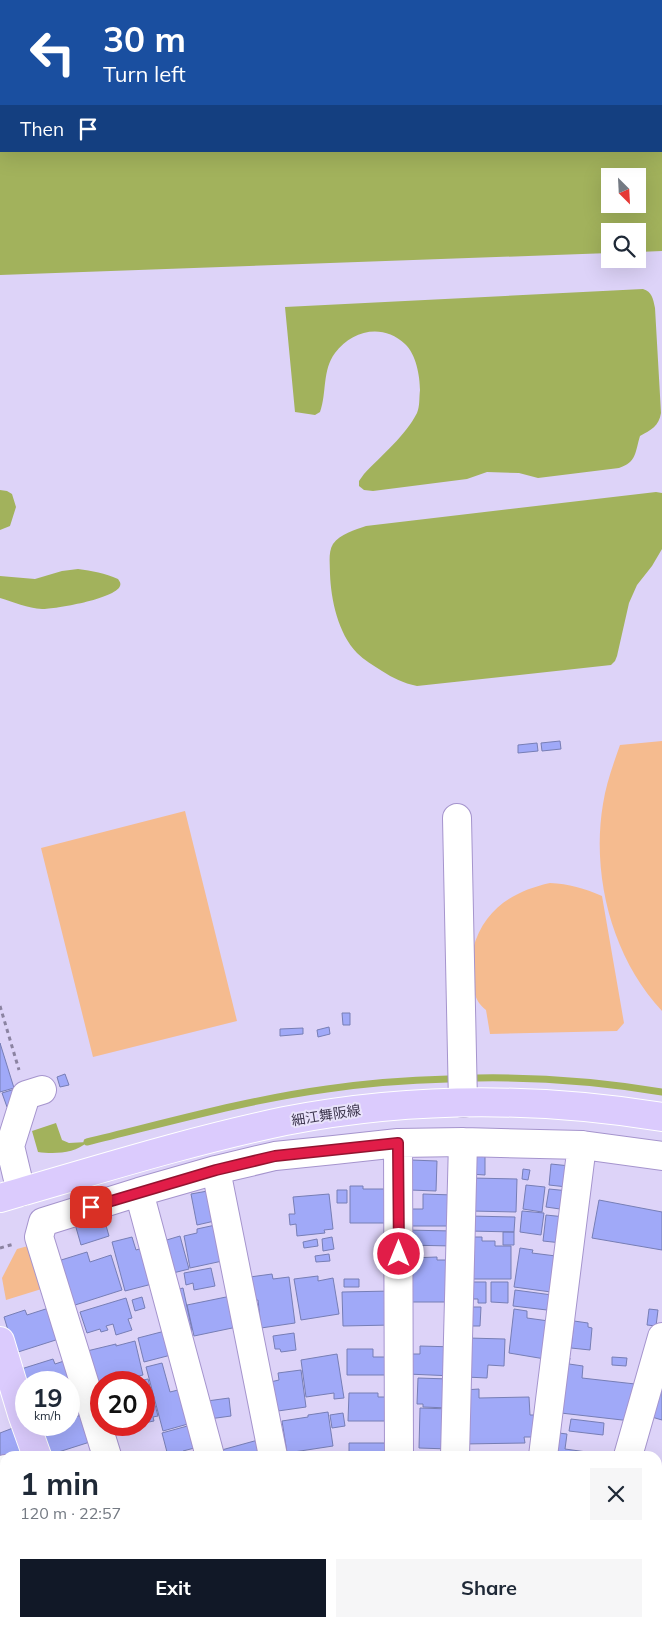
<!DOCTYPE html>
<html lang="en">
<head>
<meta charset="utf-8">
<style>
	:root { --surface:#fff; --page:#f6f6f7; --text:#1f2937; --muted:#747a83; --accent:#111827 }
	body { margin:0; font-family:Mulish,"Noto Sans JP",sans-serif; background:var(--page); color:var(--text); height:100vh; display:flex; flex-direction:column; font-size:19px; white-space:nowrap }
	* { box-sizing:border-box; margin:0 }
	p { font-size:16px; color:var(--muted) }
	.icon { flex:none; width:28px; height:28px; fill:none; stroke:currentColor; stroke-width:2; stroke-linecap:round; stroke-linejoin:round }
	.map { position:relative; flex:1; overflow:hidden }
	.sheet { position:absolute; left:0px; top:1451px; width:662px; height:176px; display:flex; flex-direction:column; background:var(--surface); border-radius:15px 15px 0 0; box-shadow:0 5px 20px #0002 }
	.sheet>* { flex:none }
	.top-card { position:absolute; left:0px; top:0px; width:662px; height:152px; box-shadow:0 5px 20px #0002; background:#1a4fa0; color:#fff; overflow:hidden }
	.needle { width:32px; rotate:156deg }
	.tools { position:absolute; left:601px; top:168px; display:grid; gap:10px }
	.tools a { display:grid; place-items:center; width:45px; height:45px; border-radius:0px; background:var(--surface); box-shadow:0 5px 20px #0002; font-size:25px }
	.speed { position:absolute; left:15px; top:1371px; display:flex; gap:10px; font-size:25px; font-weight:700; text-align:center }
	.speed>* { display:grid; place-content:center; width:65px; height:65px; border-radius:50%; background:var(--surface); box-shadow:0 5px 20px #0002; line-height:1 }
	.speed small { font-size:12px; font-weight:400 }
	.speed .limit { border:8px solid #d22; background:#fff; color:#111 }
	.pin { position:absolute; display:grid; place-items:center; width:42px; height:42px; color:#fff; margin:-21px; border-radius:10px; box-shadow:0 2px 8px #0006 }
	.me { position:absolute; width:55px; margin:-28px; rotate:0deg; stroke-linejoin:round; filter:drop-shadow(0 0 4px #0008) }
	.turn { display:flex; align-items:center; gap:18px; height:105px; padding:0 20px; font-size:22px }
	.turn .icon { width:65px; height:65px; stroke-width:2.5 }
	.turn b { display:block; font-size:35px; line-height:42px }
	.then { display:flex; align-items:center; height:48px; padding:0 20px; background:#0003; gap:10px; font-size:19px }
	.round { display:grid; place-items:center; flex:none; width:52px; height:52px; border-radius:0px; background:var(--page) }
	.headline { display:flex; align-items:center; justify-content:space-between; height:85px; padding:0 20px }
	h1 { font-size:30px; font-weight:700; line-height:38px }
	.button { display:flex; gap:10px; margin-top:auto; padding:10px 20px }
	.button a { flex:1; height:58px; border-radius:0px; background:var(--accent); color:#fff; font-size:20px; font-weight:700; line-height:58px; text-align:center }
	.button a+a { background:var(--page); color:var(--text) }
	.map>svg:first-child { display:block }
</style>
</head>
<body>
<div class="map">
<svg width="662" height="1627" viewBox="0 0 662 1627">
	<rect width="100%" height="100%" fill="#ddd3f8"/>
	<path fill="#f5bb8f" d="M662,741V1011C612,958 591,875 603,804C606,784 613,765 620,745Z
		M185,811L237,1021L93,1057L41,848Z
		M550,883C569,884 584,888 602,896L624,1023L617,1031L490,1034L486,1010C473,1000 473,987 473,972C473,965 471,956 473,949C483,910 513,891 550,883Z
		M28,1246L48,1287L6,1300L2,1278L17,1249Z"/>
	<path fill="#a2b25c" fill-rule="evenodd" d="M0,0H662V251L638,252V231H610V253L0,275ZM1,1H661V151H1ZM610,176H638V204H610Z
		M643,289C652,292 653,298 655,308L661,413C659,426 651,430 640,436C635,452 637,462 619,468L538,478L519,473L487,472L467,479L373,491L364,490L359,486V481L364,474C381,456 406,435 417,413C420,406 419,398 420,390C420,376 416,354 405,344C383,323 352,330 335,353C322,370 327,393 320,412L315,415L295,412L285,307Z
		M0,490L7,491L12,494L16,507L10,526L0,530Z
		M656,492L662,493V549L652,566L637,585L629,603L617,656L615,661L611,665L417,686C403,683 393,678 382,671C373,665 364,660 357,653C338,633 331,600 330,574C330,564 328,552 333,544C340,534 355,530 366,526Z
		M78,569C92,571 105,573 118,579C120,582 121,583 120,586C115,599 55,609 42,609C28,608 13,602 0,598V576L35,579L62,571Z
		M56,1123L62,1140L69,1143L87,1142C75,1154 53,1154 38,1152L32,1131Z"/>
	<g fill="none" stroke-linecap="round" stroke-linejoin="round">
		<path stroke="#a2b25c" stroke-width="7" d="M477,1078C539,1077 601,1082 662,1092
			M87,1142C166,1123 246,1100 327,1089C368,1083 408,1080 448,1079"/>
	</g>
	<path fill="#a0a9f8" stroke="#777eb5" d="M560,741L561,749L542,751L541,743Z
		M537,743L538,751L518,753V745Z
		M342,1013H350V1025H343Z
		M329,1027L330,1034L318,1037L317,1030Z
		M303,1028V1034L280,1036V1029Z
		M0,1043L14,1088L0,1092Z
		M65,1074L69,1085L60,1087L57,1077Z
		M15,1089L19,1103L7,1107L2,1093Z
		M470,1156H485V1175L470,1174Z
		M411,1160L437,1161L436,1191L410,1190Z
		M551,1164L570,1166L567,1187L549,1185Z
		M523,1169L530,1170L528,1180L522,1179Z
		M472,1178L517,1179L516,1212L471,1211Z
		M526,1185L545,1187L542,1212L523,1209Z
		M350,1186H363V1189H392L393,1223H350Z
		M549,1189L569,1191L567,1210L546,1207Z
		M213,1190L219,1220L197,1225L191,1194Z
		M337,1190H347V1203H337Z
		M329,1194L333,1229L324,1230L325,1233L297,1236L296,1224L290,1225L289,1214H295L293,1197Z
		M423,1194L453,1195L452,1226H412V1209H423Z
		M599,1200L662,1212V1250L592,1238Z
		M522,1211L544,1213L541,1235L520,1232Z
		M103,1215L109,1236L81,1245L75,1224Z
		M546,1215L565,1217L562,1243L543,1241Z
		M469,1216L515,1217L514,1232L469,1231Z
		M220,1224L227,1260L190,1268L184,1236L197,1233V1229Z
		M404,1230L453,1231V1246L403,1245Z
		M503,1232H514V1245H503Z
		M180,1236L189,1269L169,1274L160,1242Z
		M132,1237L136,1250L146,1247L156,1283L125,1291L112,1242Z
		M332,1237L334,1249L323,1251L322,1239Z
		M464,1237H482V1241H495V1246H511V1279H464Z
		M317,1239L318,1246L304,1248L303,1242Z
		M520,1248L533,1250L532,1253L556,1256L551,1292L514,1287Z
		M87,1252L90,1262L111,1255L122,1290L72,1306L58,1261Z
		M329,1254L330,1261L316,1262L315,1256Z
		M437,1257V1260H451L452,1302H410V1258Z
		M211,1268L215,1286L194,1290L193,1283L186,1285L184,1273Z
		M272,1274L273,1279L289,1277L295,1323L261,1328L258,1300L254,1301L250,1277Z
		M318,1276V1281L333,1278L339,1314L301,1320L294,1279Z
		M344,1279H359V1287H344Z
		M465,1282H486V1303H478V1299H465Z
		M491,1282H508V1303L491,1302Z
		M183,1288L192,1330L179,1332L171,1291Z
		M515,1290L552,1295L551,1304H548L547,1310L513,1306Z
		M392,1291V1325L343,1326L342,1292Z
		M231,1296L237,1327L194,1336L187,1305Z
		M142,1297L145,1308L135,1311L132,1300Z
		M126,1298L132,1318L128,1319L132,1330L116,1335L113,1324L106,1326L108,1330L101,1332L100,1329L87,1333L80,1312Z
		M55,1306L62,1338L15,1353L4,1317L25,1310L27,1315Z
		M465,1307H481L480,1326H465Z
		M514,1309L527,1311V1318L556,1322L551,1360L509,1353Z
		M649,1309L658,1310L656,1326L647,1325Z
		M574,1321L588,1323V1327L592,1328L590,1350L571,1348Z
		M165,1331L171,1355L144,1362L138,1338Z
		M294,1333L296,1350L281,1352L280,1349H275L273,1336Z
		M468,1338L505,1339L504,1366L488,1365L487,1378L466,1377Z
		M135,1341L143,1375L113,1382H101V1385L96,1387L87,1351L116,1344V1346Z
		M420,1346L455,1347L454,1376L407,1374L412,1354H420Z
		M347,1349H373V1357H387V1375H347Z
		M337,1354L344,1398L334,1399V1393L306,1397L301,1360Z
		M559,1357L570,1358L569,1364L583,1366L582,1378L635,1384L631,1421L552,1412Z
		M612,1357L627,1358L626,1366L612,1365Z
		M53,1359L55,1364L67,1360L78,1393L69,1396V1382H26L18,1370Z
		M162,1363L170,1392L186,1388L195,1422L163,1431L146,1367Z
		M301,1370L306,1407L271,1412L266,1383L279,1380L278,1373Z
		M418,1378L449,1379V1408L423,1407V1404H417Z
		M148,1379L158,1416L153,1417L154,1421L144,1423V1382H134Z
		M662,1387V1420L645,1415Z
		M479,1389V1398L529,1397L530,1415H541V1437H524L525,1443L464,1444V1390Z
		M349,1393H378V1397H389V1421H348Z
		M229,1398L231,1416L209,1419L207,1401Z
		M420,1408L450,1409L449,1449L419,1448Z
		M328,1412L333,1446L287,1453L282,1421L308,1417V1415Z
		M343,1413L345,1426L332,1428L330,1415Z
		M84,1414L93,1441L49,1455L41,1428L51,1425H69V1419Z
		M571,1419L604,1423L603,1435L569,1431Z
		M191,1425L202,1446L183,1451L185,1456H168L162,1433Z
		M13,1428L23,1456H5L0,1465V1433Z
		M551,1432L567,1434L565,1449L616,1456H548Z
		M258,1440L262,1456H219L218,1451Z
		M349,1443H386L387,1456H349Z
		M5,1483V1525H4L2,1519L0,1520V1485Z
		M658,1501L662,1503V1530L658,1529Z
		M0,1530L5,1541V1551L0,1553Z
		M658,1548L662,1549V1578L658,1589Z
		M5,1553V1574L0,1577V1555Z
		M5,1622H39L41,1627H2L0,1624Z
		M42,1622H86L83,1627H44Z
		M293,1622H316L317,1627H294Z
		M383,1622H434L435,1627H384Z
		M443,1622H465L466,1627H437V1623Z
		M498,1622H532L533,1627H499Z
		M537,1622H572V1627H537Z
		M576,1622H596V1627H576Z
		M599,1622H625L626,1627H599Z"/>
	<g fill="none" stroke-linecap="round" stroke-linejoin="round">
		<defs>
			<path id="minor" d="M457,818L463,1103
				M398,1143L399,1456
				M216,1170L273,1456
				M21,1192L10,1146L26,1095L42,1090
				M139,1192L210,1456
				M107,1456L39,1237L43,1222L139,1192L216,1170L275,1156L334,1150L398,1143L463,1142L582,1145L662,1156
				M455,1456L463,1142
				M543,1456L582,1145
				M628,1456L662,1337
				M0,1471L5,1469
				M222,1622V1627
				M373,1622L374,1627"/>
			<path id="major" d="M0,1198C94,1171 189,1141 285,1121C409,1097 538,1097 662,1117
				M0,1341L22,1414L37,1456
				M658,1605L662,1608
				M112,1627L130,1622"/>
		</defs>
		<use href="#minor" stroke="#a594cd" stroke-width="30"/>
		<use href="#major" stroke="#fff" stroke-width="30"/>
		<path stroke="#8b83a1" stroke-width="3" stroke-dasharray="4 4" stroke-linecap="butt" d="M0,1006L19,1070
			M0,1248L14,1244"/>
		<use href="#minor" stroke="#fff" stroke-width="28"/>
		<use href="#major" stroke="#dbcbfd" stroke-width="28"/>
	</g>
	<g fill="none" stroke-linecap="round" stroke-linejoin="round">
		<defs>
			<path id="route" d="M91,1207L216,1170L275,1156L398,1143L399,1254"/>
		</defs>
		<use href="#route" stroke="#92132f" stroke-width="12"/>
		<use href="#route" stroke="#e11d48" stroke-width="9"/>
	</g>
	<g text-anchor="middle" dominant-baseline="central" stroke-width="4" stroke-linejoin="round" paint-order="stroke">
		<g font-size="14" fill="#3e374f" stroke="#e9e3fb">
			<text transform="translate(326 1115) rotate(-9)">細江舞阪線</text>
		</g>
	</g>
</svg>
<div class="tools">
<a><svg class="needle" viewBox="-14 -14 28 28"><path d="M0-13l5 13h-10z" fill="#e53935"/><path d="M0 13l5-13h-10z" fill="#747a83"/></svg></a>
<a><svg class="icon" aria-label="search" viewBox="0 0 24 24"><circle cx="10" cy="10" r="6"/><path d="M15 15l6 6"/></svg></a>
</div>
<div class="speed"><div>19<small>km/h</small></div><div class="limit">20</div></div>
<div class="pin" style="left:91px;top:1207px;background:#d93025"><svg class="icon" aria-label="arrive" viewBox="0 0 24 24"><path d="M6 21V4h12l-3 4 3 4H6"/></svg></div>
<svg class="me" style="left:399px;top:1254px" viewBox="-20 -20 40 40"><circle r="17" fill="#e11d48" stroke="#fff" stroke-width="3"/><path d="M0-11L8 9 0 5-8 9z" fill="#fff"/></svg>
<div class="top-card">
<div class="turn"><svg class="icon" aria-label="left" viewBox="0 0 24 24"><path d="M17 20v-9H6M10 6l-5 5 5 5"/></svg><div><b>30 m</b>Turn left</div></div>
<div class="then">Then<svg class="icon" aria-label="arrive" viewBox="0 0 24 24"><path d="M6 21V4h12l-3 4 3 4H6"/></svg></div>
</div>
<section class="sheet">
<div class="headline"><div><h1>1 min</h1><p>120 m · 22:57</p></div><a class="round"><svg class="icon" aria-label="close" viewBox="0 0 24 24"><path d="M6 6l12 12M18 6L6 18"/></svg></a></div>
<div class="button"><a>Exit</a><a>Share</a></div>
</section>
</div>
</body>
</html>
